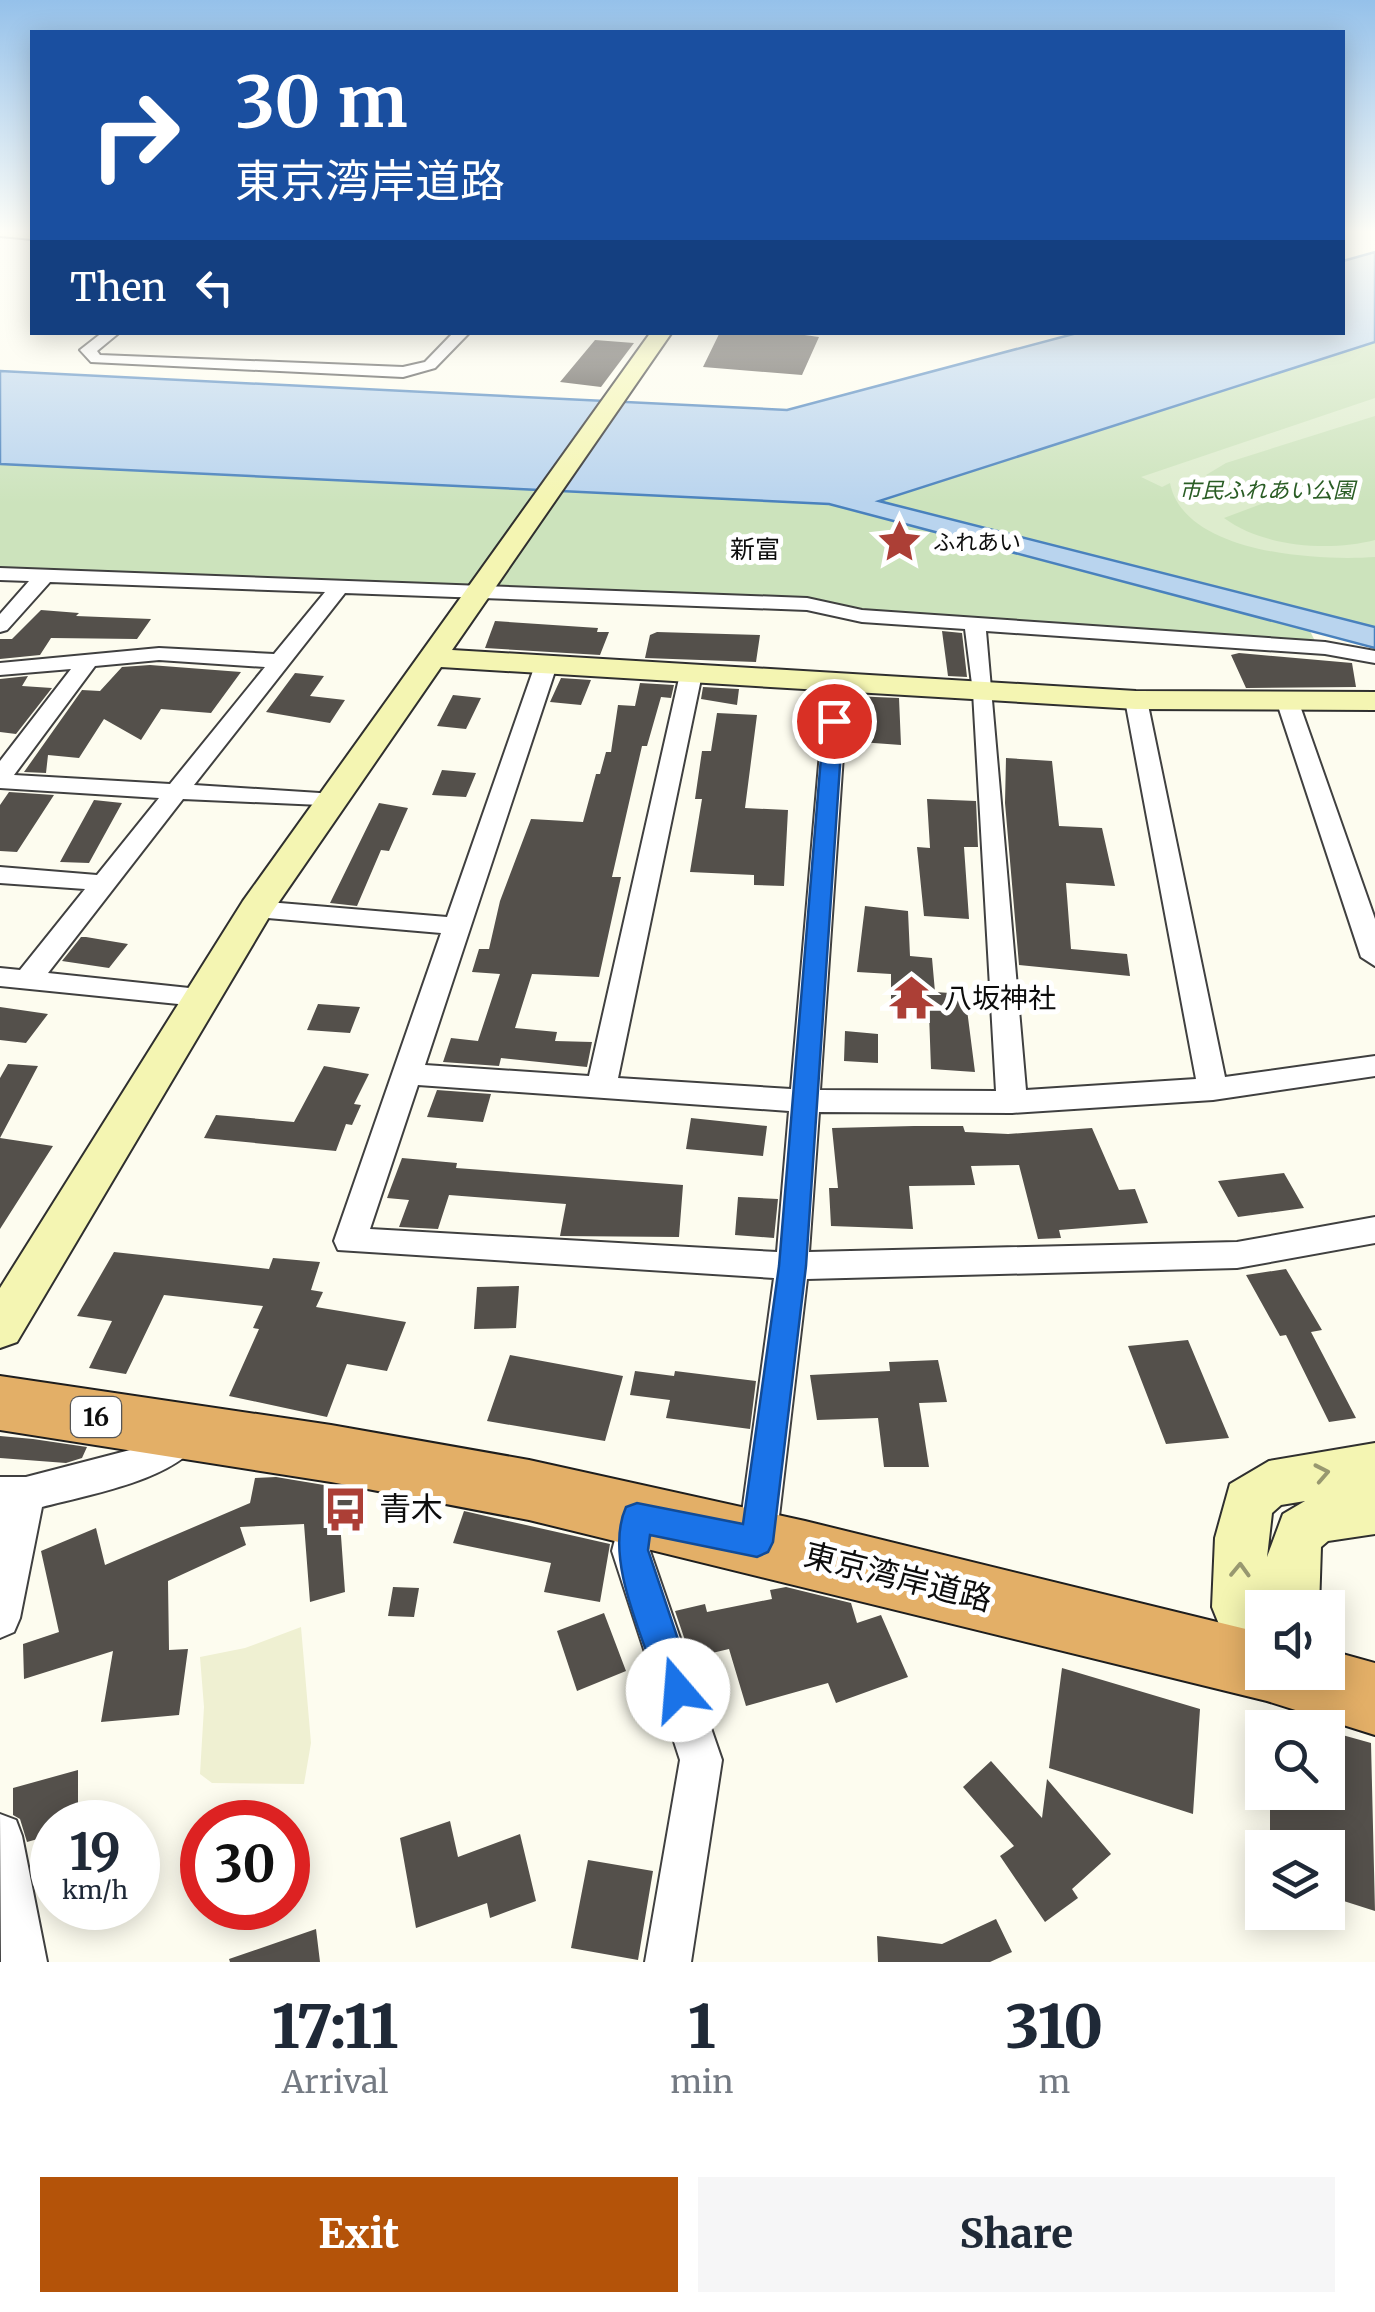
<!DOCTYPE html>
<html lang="en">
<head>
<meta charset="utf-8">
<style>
	:root { --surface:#fff; --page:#f6f6f7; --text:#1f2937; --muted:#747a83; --accent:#b45309 }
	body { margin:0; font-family:Merriweather,"Noto Sans JP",serif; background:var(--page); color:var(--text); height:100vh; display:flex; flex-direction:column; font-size:38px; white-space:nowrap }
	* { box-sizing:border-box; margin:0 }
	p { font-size:32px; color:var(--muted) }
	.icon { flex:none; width:55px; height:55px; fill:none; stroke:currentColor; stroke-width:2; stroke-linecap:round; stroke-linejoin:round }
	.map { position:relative; height:1962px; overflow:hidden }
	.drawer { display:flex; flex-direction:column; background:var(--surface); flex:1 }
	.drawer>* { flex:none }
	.banner { position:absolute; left:30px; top:30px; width:1315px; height:305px; border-radius:0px; box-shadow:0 5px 25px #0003; background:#1a4fa0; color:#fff; overflow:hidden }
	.tools { position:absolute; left:1245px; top:1590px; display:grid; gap:20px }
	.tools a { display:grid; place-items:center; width:100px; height:100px; border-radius:0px; background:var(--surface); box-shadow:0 5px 25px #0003; font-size:50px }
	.speed { position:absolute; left:30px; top:1800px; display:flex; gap:20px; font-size:50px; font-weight:700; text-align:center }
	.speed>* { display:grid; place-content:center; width:130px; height:130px; border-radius:50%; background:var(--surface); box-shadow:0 5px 25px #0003; line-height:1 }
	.speed small { font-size:25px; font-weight:400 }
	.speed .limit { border:15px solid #d22; background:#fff; color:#111 }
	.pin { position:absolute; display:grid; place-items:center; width:85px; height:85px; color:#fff; margin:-42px; border:5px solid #fff; border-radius:50%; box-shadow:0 2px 10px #0007 }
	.me { position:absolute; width:110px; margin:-55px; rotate:342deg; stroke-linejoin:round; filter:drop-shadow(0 0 8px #0008) }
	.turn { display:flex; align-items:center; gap:35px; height:210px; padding:0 40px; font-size:45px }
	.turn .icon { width:130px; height:130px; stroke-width:2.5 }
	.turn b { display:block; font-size:70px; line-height:85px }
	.then { display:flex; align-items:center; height:95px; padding:0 40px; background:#0003; gap:20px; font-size:38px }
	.eta { display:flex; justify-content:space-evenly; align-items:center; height:170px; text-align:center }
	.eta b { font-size:60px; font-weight:800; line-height:70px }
	.button { display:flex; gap:20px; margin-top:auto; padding:20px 40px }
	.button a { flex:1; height:115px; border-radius:0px; background:var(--accent); color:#fff; font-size:40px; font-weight:800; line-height:115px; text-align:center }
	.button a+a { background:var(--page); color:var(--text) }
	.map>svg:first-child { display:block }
</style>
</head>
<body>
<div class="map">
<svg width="1375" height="1962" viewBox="0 0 1375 1962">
	<rect width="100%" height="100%" fill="#fdfcef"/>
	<path fill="#eff0d2" d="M301,1627L311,1743L304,1784L212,1783L200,1774L204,1707L200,1657L245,1648Z"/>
	<path fill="#cce3bc" d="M1375,342V627L877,501Z
		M0,463L829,504L1270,618L1309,629L1316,643L863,613L807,602L0,568Z"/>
	<path fill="#ddeccd" d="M1375,398V416L1226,463L1206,475L1264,503L1224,518C1263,547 1329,552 1375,540V557C1317,561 1184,554 1170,483L1162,487L1141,477Z"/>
	<path fill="#b9d4ee" stroke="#4981bd" stroke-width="2.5" d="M1375,252V342L879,501L1375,627V648L829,504L0,464V371L787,410L1077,333L1342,332L1343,261Z"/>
	<path fill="#54504b" d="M720,332H783L819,337L802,375L703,367Z
		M595,340L634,343L601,387L560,382Z
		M41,610L79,613L76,616L151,619L137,639L51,638L40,655L0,659V639H12Z
		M495,621L598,628L597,632H609L600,655L485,648Z
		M942,631L962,633L967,677L948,676Z
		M657,632L760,635L756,662L645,658L650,635Z
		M1239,653L1352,663L1356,687L1246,688L1231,655Z
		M150,665L241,672L211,713L161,709L141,740L104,719L79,758L48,755L46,773L24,772L82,690L100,691L122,667Z
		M295,673L324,676L310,696L345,700L330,723L266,712Z
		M28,676L22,686L52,688L16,734L0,732V679Z
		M561,678L591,680L581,705L550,702Z
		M640,683L674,685L671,698L661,697L647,746H642L612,877H621L599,977L532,974L515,1028L557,1032L555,1041L592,1042L587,1067L501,1058L499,1066L443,1062L451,1038L478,1041L500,974L472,972L479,949H489L500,901L531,819L583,822L596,774H600L606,752H611L618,705L635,706Z
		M703,687L739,689L737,705L701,699Z
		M453,695L481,698L466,729L437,726Z
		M851,696L899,698L901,745L860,742V717H849Z
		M717,713L757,715L745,808L788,810L784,886L754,885V875L690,872L702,799H695L702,751H711Z
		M1006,758L1052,761L1059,826L1102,828L1115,886L1066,883L1071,949L1127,954L1130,976L1019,965L1005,803Z
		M442,770L476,773L466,797L432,795Z
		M9,792L54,795L17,852L0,851V805Z
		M927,799L976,801L978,847H964L969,919L924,916L917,847L930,848Z
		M94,800L122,803L89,863L60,862Z
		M379,803L408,808L389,851L381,850L357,906L330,903Z
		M865,906L908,911L910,956L932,958L935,992L965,994L975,1072L931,1069L929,1013L891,1010V974L857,972Z
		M81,937H86L128,944L109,968L62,961Z
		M318,1004L360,1007L350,1033L307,1030Z
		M0,1007L48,1014L26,1043L0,1040Z
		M845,1031L878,1034V1063L844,1061Z
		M8,1064L38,1066L0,1138V1078Z
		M324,1066L369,1074L354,1104L361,1105L352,1125L346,1124L336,1151L204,1138L216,1115L294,1122Z
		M437,1090L491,1094L483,1122L427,1117Z
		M691,1118L767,1126L763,1156L686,1149Z
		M914,1126H963L965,1132L1008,1134L1092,1128L1119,1190L1135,1189L1148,1223L1059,1230L1061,1238L1038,1239L1019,1165L971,1166L975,1185L909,1186L913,1229L831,1226L829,1188H838L832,1128Z
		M0,1138L53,1146L0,1229Z
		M402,1158L457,1163L456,1168L683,1185L679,1237L560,1236L566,1204L449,1195L438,1229L399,1227L409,1200L387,1198Z
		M1284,1173L1304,1208L1238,1217L1218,1181Z
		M738,1197L778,1199L774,1238L735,1235Z
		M114,1252L269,1269L273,1258L320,1262L311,1290L323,1292L316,1307L406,1322L387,1371L347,1364L327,1417L229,1396L259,1329L253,1328L263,1306L164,1295L126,1374L89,1368L112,1321L77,1316Z
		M1286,1269L1322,1330L1311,1332L1356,1418L1329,1422L1286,1335L1280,1336L1246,1275Z
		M519,1286L516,1328L474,1329L477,1287Z
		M1188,1340L1229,1438L1166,1444L1128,1346Z
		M510,1355L623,1376L605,1441L487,1421Z
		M938,1360L947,1402L919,1403L929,1467H884L878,1418L817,1420L810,1375L890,1371L889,1362Z
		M635,1371L674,1376L675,1371L756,1381L750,1429L666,1418L670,1400L630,1395Z
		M0,1436L33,1439L87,1447L82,1458L66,1463L0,1458Z
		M276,1477L354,1490L351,1508H339L345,1592L310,1602L304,1524L240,1527L246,1545L168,1581L169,1650L188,1649L179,1715L101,1722L113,1651L24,1679L23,1644L59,1632L41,1551L96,1528L105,1565L250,1503L255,1478Z
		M464,1511L610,1544L600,1602L544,1592L551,1563L453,1543Z
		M393,1587L419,1588L414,1617L388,1616Z
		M786,1587L851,1603L857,1623L881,1615L908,1677L836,1703L828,1683L746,1706L729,1649L691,1658L675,1611L705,1604L707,1612L772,1599L770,1590Z
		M604,1613L626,1671L577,1691L557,1631Z
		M1062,1668L1200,1709L1193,1814L1049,1768Z
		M1328,1731L1371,1743L1375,1911L1328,1896V1848H1270V1792H1328Z
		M991,1761L1042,1818L1047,1779L1111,1854L1072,1889L1078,1898L1045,1922L1000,1856L1014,1846L963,1787Z
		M78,1770V1822H52V1835L27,1842L20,1819L13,1815V1788Z
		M450,1821L458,1857L520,1834L536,1901L490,1918L487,1903L416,1928L400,1838Z
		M588,1860L653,1871L638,1960L571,1948Z
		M996,1919L1012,1952L990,1962H878L877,1936L942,1944Z
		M316,1929L320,1962H230L229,1959Z"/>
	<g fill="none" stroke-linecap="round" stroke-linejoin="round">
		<defs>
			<path id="street" d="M103,332H120L97,351L100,355L403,367L425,362L454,332H470L435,368L403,377L91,362L80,350Z
				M0,568L807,598L862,610L1325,642L1375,651V663L1325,654L986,631L1026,1090L1196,1079L1125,700L1136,693L1147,700L1225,1077L1375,1056V1076L1213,1100L1012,1113L819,1112L809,1252L1237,1242L1375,1217V1243L1237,1268L807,1279L776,1542L771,1555L757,1560L743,1555L738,1542L774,1278L338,1250L334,1241L441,933L256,917L243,909L256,901L447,917L535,665L538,660H554L557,665L425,1065L589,1076L680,674L683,669H699L702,674L618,1078L791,1089L826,683L837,677L848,683L820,1090L996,1091L973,692L965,629L862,622L807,610L345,593L194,785L335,794L343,796L347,801L343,806L183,799L48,973L208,990L212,997L198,1006L0,986V968L20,970L85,889L0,883V867L97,875L159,798L0,788V761L71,669L0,675V663L159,648L274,654L325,592L50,582L7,630L0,632V614L29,581L0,580ZM159,660L265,667L170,784L14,775L95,666ZM418,1085L789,1111L777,1252L370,1229Z
				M1288,696L1299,703L1375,919V966L1361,957L1277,703Z
				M186,1418L199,1423L204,1434C183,1479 87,1495 42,1507L20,1618L14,1632L0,1638V1477H26L130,1450Z
				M637,1499L650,1505L656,1517L650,1551L722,1760L691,1962H645L680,1760L612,1551L624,1505Z
				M0,1814L16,1820L22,1836L47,1962H1Z"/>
			<path id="secondary" d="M0,230H32V239L0,236Z
				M651,332H672L452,650L1136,691L1375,692V710L1136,709L441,667L272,912L17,1342L0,1348V1288L243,901Z
				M1375,1443V1534L1328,1541L1321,1547L1319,1608H1262V1672H1285L1282,1681L1262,1689L1242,1681L1212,1607L1215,1538L1230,1484L1269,1461ZM1305,1501L1283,1514L1267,1557L1272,1513L1281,1505Z"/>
			<path id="highway" d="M0,1376L331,1425L529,1460L805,1521L1262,1633V1672H1328V1650L1375,1663V1735L1267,1701L529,1520L331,1482L0,1430Z"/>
		</defs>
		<use href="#street" stroke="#404040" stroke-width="4"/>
		<use href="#secondary" stroke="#2f2f2f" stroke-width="4"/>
		<use href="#highway" stroke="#1e1e1e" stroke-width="4"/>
		<use href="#street" fill="#fff" fill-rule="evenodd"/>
		<use href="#secondary" fill="#f4f5b2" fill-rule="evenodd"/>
		<use href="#highway" fill="#e3af67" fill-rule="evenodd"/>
	</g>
	<defs><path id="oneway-chevron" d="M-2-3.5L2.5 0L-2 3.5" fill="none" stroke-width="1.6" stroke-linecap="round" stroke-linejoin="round" transform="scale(2.5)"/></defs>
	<g stroke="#989870">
		<use href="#oneway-chevron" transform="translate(1322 1473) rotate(-11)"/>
		<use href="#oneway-chevron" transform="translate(1240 1570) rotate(-88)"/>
	</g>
	<linearGradient id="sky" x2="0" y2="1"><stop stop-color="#95c1ea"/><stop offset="0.46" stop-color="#fefef8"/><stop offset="1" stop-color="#fefef8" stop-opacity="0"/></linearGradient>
	<rect width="1375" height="504" fill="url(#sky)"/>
	<path fill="#1a73e8" stroke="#114b97" stroke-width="2.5" d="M834,716L843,721L806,1266L773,1542L768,1552L757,1557L650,1535L648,1550L695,1690L690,1702L678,1707L665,1702L660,1690C644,1639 603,1558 626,1507L637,1503L743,1524L779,1266L824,721Z"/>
	<defs>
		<symbol id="sight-bare" viewBox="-9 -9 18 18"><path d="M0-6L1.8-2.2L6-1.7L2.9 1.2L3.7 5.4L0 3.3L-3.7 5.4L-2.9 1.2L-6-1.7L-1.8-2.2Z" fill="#ac3f36" stroke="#fff" stroke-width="2.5" paint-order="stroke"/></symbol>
		<symbol id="temple-bare" viewBox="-9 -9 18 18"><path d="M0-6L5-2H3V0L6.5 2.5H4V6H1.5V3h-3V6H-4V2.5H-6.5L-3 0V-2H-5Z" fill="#ac3f36" stroke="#fff" stroke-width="2.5" paint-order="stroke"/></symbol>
		<symbol id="bus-bare" viewBox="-9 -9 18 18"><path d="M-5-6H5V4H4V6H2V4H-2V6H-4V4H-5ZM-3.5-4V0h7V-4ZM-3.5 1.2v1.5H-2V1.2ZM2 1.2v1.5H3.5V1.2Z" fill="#ac3f36" stroke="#fff" stroke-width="2.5" paint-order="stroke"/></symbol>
	</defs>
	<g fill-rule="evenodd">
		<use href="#sight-bare" x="868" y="510" width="63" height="63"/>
		<use href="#temple-bare" x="880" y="966" width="63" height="63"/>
		<use href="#bus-bare" x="314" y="1478" width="63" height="63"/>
	</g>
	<g text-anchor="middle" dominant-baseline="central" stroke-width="10" stroke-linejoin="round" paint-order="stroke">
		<g font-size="22" font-style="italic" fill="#2a5d25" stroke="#fff">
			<text x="1267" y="490">市民ふれあい公園</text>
		</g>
		<g font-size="22" fill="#0d0d0d" stroke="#fff" text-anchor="start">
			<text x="933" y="542">ふれあい</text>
		</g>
		<g font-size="25" fill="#0d0d0d" stroke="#fff">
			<text x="755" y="549">新富</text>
		</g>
		<rect fill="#fff" stroke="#565656" stroke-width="2.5" x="71" y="1397" width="50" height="40" rx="8"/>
		<g font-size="25" font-weight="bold" fill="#0d0d0d">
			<text x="96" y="1417">16</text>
		</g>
		<g font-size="28" fill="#0d0d0d" stroke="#fff" text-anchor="start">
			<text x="944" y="998">八坂神社</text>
		</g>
		<g font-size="32" fill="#0d0d0d" stroke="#fff" text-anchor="start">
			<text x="379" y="1509">青木</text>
		</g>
		<g font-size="32" fill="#0d0d0d" stroke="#fff">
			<text transform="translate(898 1577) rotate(14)">東京湾岸道路</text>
		</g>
	</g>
</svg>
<div class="tools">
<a><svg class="icon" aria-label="sound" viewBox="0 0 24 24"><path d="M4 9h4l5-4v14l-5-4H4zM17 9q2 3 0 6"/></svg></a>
<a><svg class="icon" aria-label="search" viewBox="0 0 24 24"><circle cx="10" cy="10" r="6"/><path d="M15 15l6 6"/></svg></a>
<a><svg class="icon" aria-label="layers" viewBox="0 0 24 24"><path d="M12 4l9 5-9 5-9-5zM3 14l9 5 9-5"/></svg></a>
</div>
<div class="speed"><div>19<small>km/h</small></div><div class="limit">30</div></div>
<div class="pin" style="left:834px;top:721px;background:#d93025"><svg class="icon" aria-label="arrive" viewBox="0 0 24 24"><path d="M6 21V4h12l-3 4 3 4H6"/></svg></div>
<svg class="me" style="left:678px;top:1690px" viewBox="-20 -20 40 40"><circle r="19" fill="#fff"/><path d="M0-13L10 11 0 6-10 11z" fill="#1a73e8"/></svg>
<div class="banner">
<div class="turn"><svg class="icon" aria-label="right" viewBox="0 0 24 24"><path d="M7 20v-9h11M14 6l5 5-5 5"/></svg><div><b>30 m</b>東京湾岸道路</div></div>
<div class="then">Then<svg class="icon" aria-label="left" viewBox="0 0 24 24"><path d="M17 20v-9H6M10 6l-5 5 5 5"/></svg></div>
</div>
</div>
<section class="drawer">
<div class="eta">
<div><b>17:11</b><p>Arrival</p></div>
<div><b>1</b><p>min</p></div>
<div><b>310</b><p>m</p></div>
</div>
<div class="button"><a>Exit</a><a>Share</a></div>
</section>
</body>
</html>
